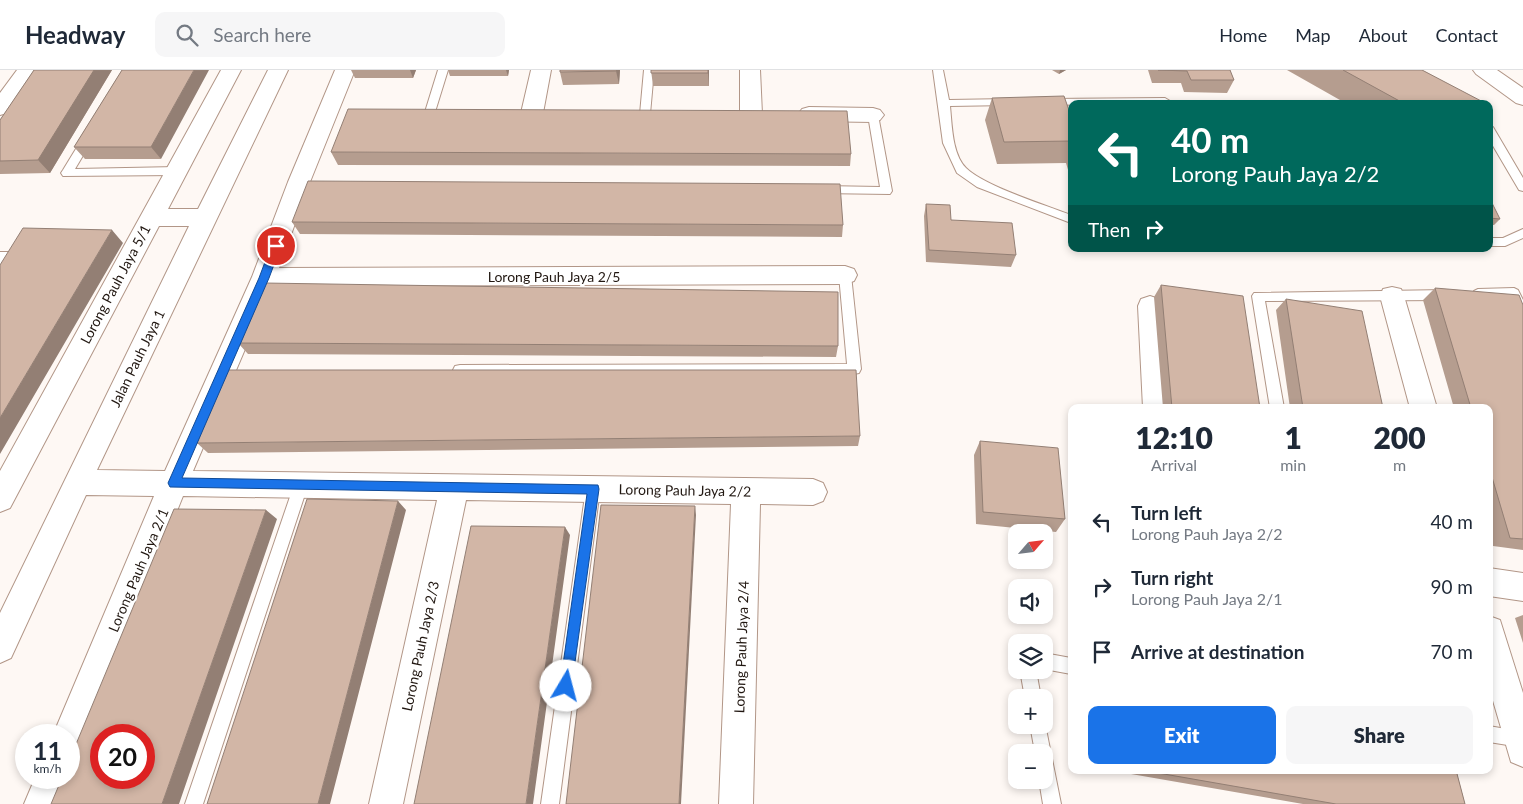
<!DOCTYPE html>
<html lang="en">
<head>
<meta charset="utf-8">
<style>
	:root { --surface:#fff; --page:#f6f6f7; --text:#1f2937; --muted:#747a83; --line:#e0e1e3; --accent:#1a73e8 }
	body { margin:0; font-family:Lato,sans-serif; background:var(--page); color:var(--text); height:100vh; display:flex; flex-direction:column; font-size:19px; white-space:nowrap }
	* { box-sizing:border-box; margin:0 }
	p { font-size:16px; color:var(--muted) }
	.icon { flex:none; width:28px; height:28px; fill:none; stroke:currentColor; stroke-width:2; stroke-linecap:round; stroke-linejoin:round }
	.map { position:relative; flex:1; overflow:hidden }
	.sheet { position:absolute; left:1068px; top:334px; width:425px; height:370px; display:flex; flex-direction:column; background:var(--surface); border-radius:10px; box-shadow:0 2px 8px #0003 }
	.sheet>* { flex:none }
	.hud { position:absolute; left:1068px; top:30px; width:425px; height:152px; border-radius:10px; box-shadow:0 2px 8px #0003; background:#00695c; color:#fff; overflow:hidden }
	.needle { width:32px; rotate:62deg }
	.controls { position:absolute; left:1008px; top:454px; display:grid; gap:10px }
	.controls a { display:grid; place-items:center; width:45px; height:45px; border-radius:10px; background:var(--surface); box-shadow:0 2px 8px #0003; font-size:25px }
	.speed { position:absolute; left:15px; top:654px; display:flex; gap:10px; font-size:25px; font-weight:700; text-align:center }
	.speed>* { display:grid; place-content:center; width:65px; height:65px; border-radius:50%; background:var(--surface); box-shadow:0 2px 8px #0003; line-height:1 }
	.speed small { font-size:12px; font-weight:400 }
	.speed .limit { border:8px solid #d22; background:#fff; color:#111 }
	.pin { position:absolute; display:grid; place-items:center; width:42px; height:42px; color:#fff; margin:-21px; border:2px solid #fff; border-radius:50%; box-shadow:0 1px 5px #0007 }
	.me { position:absolute; width:55px; margin:-28px; rotate:8deg; stroke-linejoin:round; filter:drop-shadow(0 0 4px #0008) }
	.turn { display:flex; align-items:center; gap:18px; height:105px; padding:0 20px; font-size:22px }
	.turn .icon { width:65px; height:65px; stroke-width:2.5 }
	.turn b { display:block; font-size:35px; line-height:42px }
	.then { display:flex; align-items:center; height:48px; padding:0 20px; background:#0003; gap:10px; font-size:19px }
	.eta { display:flex; justify-content:space-evenly; align-items:center; height:85px; text-align:center }
	.eta b { font-size:30px; font-weight:800; line-height:35px }
	.cta { display:flex; gap:10px; margin-top:auto; padding:10px 20px }
	.cta a { flex:1; height:58px; border-radius:10px; background:var(--accent); color:#fff; font-size:20px; font-weight:800; line-height:58px; text-align:center }
	.cta a+a { background:var(--page); color:var(--text) }
	ul { padding:0; list-style:none }
	li { display:flex; align-items:center; gap:15px; height:65px; padding:0 20px }
	li div { flex:1 }
	li b { display:block; font-size:19px }
	li em { font-style:normal }
	header { display:flex; align-items:center; gap:30px; box-sizing:border-box; height:70px; padding:0 25px; background:var(--surface); border-bottom:1px solid var(--line) }
	header strong { font-size:24px }
	nav { display:flex; gap:28px; margin-inline-start:auto; font-size:18px }
	.search { width:350px; height:45px; background:var(--page); display:flex; align-items:center; gap:12px; box-sizing:border-box; padding:0 18px; border-radius:10px; color:var(--muted); font-size:19px }
	.map>svg:first-child { display:block }
</style>
</head>
<body>
<header>
<strong>Headway</strong>
<div class="search"><svg class="icon" aria-label="search" viewBox="0 0 24 24"><circle cx="10" cy="10" r="6"/><path d="M15 15l6 6"/></svg>Search here</div>
<nav><a>Home</a><a>Map</a><a>About</a><a>Contact</a></nav>
</header>
<div class="map">
<svg width="1523" height="734" viewBox="0 0 1523 734">
	<rect width="100%" height="100%" fill="#fef8f4"/>
	<g fill="none" stroke-linecap="round" stroke-linejoin="round">
		<defs>
			<path id="service" d="M438,0H448L435,42L430,45L425,42Z
				M644,0H654L650,44L645,47L640,44Z
				M933,0H943L949,30L1009,29L1014,32L1009,35L950,36C952,55 952,84 966,98C984,116 1045,135 1071,145V153L977,117L957,103L943,73Z
				M1165,28L1170,31L1169,33L1048,35L1043,32L1048,29Z
				M873,42L878,45L892,121L890,124L819,123L817,120L823,116L880,117L868,45Z
				M1489,57H1493L1523,108V121L1519,120L1489,69Z
				M89,63L94,67L75,99L177,97L183,101L177,105L63,106L61,103L63,100L85,64Z
				M1523,159V168L1505,176H1489V168H1503Z
				M0,182H9L15,186L4,203L0,205Z
				M845,200L849,202L851,205L861,299L859,303L854,304L460,305L455,304L453,300L455,296L460,295L847,294L839,205L841,202Z
				M1514,218L1518,220L1523,230V250L1519,248L1510,228L1478,229L1474,227L1472,224L1474,221L1478,219Z
				M1447,220L1451,222L1453,225L1451,228L1447,230L1265,231L1284,338H1270L1252,226L1254,223Z
				M301,409L306,411L308,415L203,734H185L294,415L296,411Z
				M593,413L598,415L600,419L559,734H541L586,419L588,415Z
				M1044,583L1071,588V604L1044,599Z
				M1020,600H1036L1041,628H1025Z
				M1044,649L1061,734H1043L1039,710H1044V682H1035L1030,655H1044Z
				M1489,656L1523,662V676L1520,677L1489,672Z"/>
			<path id="minor" d="M17,0H38L7,43L0,45V23Z
				M221,0H241L168,139H198L268,0H288L97,400L165,401L252,207L288,112L335,0H355L310,112L279,198L845,196L854,199L857,205L854,211L845,214L272,216L193,401L813,409L823,413L827,422L823,431L813,435L760,434L753,734H719L731,434L466,430L403,734H369L437,430L183,426L81,680L69,685V665H53L154,426L86,425L11,588L0,593V543L189,156H159L10,438L0,442V401Z
				M531,0H551L543,43L539,48L532,50L525,48L521,43Z
				M740,0H760L762,44L758,49L751,51L744,49L740,44Z
				M1473,0H1497L1523,18V35L1516,33L1476,4Z
				M809,37L873,38L880,40L884,45L880,50L873,52L809,51L802,49L798,44L802,39Z
				M1392,217L1401,219L1404,226L1437,338H1410L1380,226L1383,219Z
				M1150,226L1159,229L1162,236L1169,338H1143L1138,236L1141,229Z
				M1489,498L1523,503V531L1489,526Z
				M1489,546L1500,550L1523,623V697L1511,692L1489,617Z
				M69,707V708L58,734H24L35,708Z"/>
		</defs>
		<use href="#service" stroke="#b29687" stroke-width="2"/>
		<use href="#minor" stroke="#b29687" stroke-width="2"/>
		<use href="#service" fill="#fff" fill-rule="evenodd"/>
		<use href="#minor" fill="#fff" fill-rule="evenodd"/>
	</g>
	<path fill="#b59d8f" d="M34,0H112L50,103L0,104V50Z
		M122,0L161,89H85L74,77Z
		M351,0H416L413,8H355Z
		M448,0H509L508,6H450Z
		M620,0L619,14L563,15L560,2Z
		M651,0H709V16H653Z
		M1052,0H1066L1059,4Z
		M1148,0H1230L1234,10L1227,23L1184,22L1181,13H1152Z
		M1287,0H1422L1484,34H1347Z
		M992,28L1071,46V110L1066,93L997,94L985,50Z
		M331,82L851,84L850,96L338,95Z
		M1489,133L1500,149L1494,155H1489Z
		M926,134L951,150L1016,185L1011,197L926,192L924,146Z
		M292,152L843,155L842,167L300,164Z
		M1161,215L1260,338H1163L1154,227Z
		M1435,218L1523,235V480L1493,476L1489,460V338H1454L1423,230Z
		M1286,229L1383,338H1290L1276,240Z
		M238,273L838,276L836,287L248,284Z
		M860,366L858,376L208,383L197,373Z
		M980,371L1065,449L1056,462L976,454L974,385Z
		M1523,545V573L1515,548Z
		M1108,700H1456L1465,734H1303Z"/>
	<path fill="#937f74" d="M94,0H112L50,103L38,90Z
		M194,0H209L161,89L151,77Z
		M410,0H416L413,8Z
		M506,0H509L508,6Z
		M617,0H620L619,14L616,1Z
		M708,0H709V16L708,3Z
		M1060,0H1066L1059,4Z
		M112,160L123,173L0,384V348Z
		M398,431L406,440L330,734H318Z
		M695,436L696,445L681,734H679Z
		M266,440L277,449L179,734H162Z
		M565,457L570,465L533,734H526Z"/>
	<path fill="#d2b6a6" stroke="#937f74" fill-rule="evenodd" d="M34,0H94L38,90L0,91V50Z
		M122,0H194L151,77H74Z
		M560,0H617L616,1L560,2Z
		M651,0H708V3H651Z
		M1158,0H1230L1234,10H1191L1187,1Z
		M1343,0H1422L1485,33L1484,34H1405Z
		M1064,26L1071,46V71L1004,72L992,28Z
		M348,39L847,41L851,84L331,82Z
		M308,111L840,114L843,155L292,152Z
		M1489,133H1492L1500,149L1489,148Z
		M926,134L950,135L951,150L1012,153L1016,185L929,180Z
		M23,158L112,160L0,348V195Z
		M264,213L838,222V276L238,273Z
		M1161,215L1243,226L1260,338H1172Z
		M1435,218L1519,225L1523,235V469L1510,468L1489,397V338H1471Z
		M1286,229L1362,241L1383,338H1303Z
		M224,300H856L860,366L197,373Z
		M980,371L1058,378L1065,449L983,442Z
		M307,429L398,431L318,734H207Z
		M601,435L695,436L679,734H566Z
		M174,439L266,440L162,734H51L62,708H69V691ZM101,665H144V708H101Z
		M471,456L565,457L526,734H414Z
		M1141,700H1456L1465,734H1336Z"/>
	<path fill="#1a73e8" stroke="#114b97" d="M276,172L281,176L269,208L182,408L598,415L599,419L571,621L566,623L562,621L560,616L587,424L170,417L168,413L259,208L271,176Z"/>
	<g text-anchor="middle" dominant-baseline="central" stroke-width="4.5" stroke-linejoin="round" paint-order="stroke">
		<g font-size="14" fill="#211711" stroke="#fff">
			<text x="554" y="206">Lorong Pauh Jaya 2/5</text>
			<text transform="translate(115 214) rotate(-62)">Lorong Pauh Jaya 5/1</text>
			<text transform="translate(137 288) rotate(-64)">Jalan Pauh Jaya 1</text>
			<text transform="translate(685 420) rotate(1)">Lorong Pauh Jaya 2/2</text>
			<text transform="translate(138 500) rotate(-67)">Lorong Pauh Jaya 2/1</text>
			<text transform="translate(420 576) rotate(-78)">Lorong Pauh Jaya 2/3</text>
			<text transform="translate(741 577) rotate(-88)">Lorong Pauh Jaya 2/4</text>
		</g>
	</g>
</svg>
<div class="controls">
<a><svg class="needle" viewBox="-14 -14 28 28"><path d="M0-13l5 13h-10z" fill="#e53935"/><path d="M0 13l5-13h-10z" fill="#747a83"/></svg></a>
<a><svg class="icon" aria-label="sound" viewBox="0 0 24 24"><path d="M4 9h4l5-4v14l-5-4H4zM17 9q2 3 0 6"/></svg></a>
<a><svg class="icon" aria-label="layers" viewBox="0 0 24 24"><path d="M12 4l9 5-9 5-9-5zM3 14l9 5 9-5"/></svg></a>
<a>+</a>
<a>−</a>
</div>
<div class="speed"><div>11<small>km/h</small></div><div class="limit">20</div></div>
<div class="pin" style="left:276px;top:176px;background:#d93025"><svg class="icon" aria-label="arrive" viewBox="0 0 24 24"><path d="M6 21V4h12l-3 4 3 4H6"/></svg></div>
<svg class="me" style="left:566px;top:616px" viewBox="-20 -20 40 40"><circle r="19" fill="#fff"/><path d="M0-13L10 11 0 6-10 11z" fill="#1a73e8"/></svg>
<div class="hud">
<div class="turn"><svg class="icon" aria-label="left" viewBox="0 0 24 24"><path d="M17 20v-9H6M10 6l-5 5 5 5"/></svg><div><b>40 m</b>Lorong Pauh Jaya 2/2</div></div>
<div class="then">Then<svg class="icon" aria-label="right" viewBox="0 0 24 24"><path d="M7 20v-9h11M14 6l5 5-5 5"/></svg></div>
</div>
<section class="sheet">
<div class="eta">
<div><b>12:10</b><p>Arrival</p></div>
<div><b>1</b><p>min</p></div>
<div><b>200</b><p>m</p></div>
</div>
<ul>
<li><svg class="icon" aria-label="left" viewBox="0 0 24 24"><path d="M17 20v-9H6M10 6l-5 5 5 5"/></svg><div><b>Turn left</b><p>Lorong Pauh Jaya 2/2</p></div><em>40 m</em></li>
<li><svg class="icon" aria-label="right" viewBox="0 0 24 24"><path d="M7 20v-9h11M14 6l5 5-5 5"/></svg><div><b>Turn right</b><p>Lorong Pauh Jaya 2/1</p></div><em>90 m</em></li>
<li><svg class="icon" aria-label="arrive" viewBox="0 0 24 24"><path d="M6 21V4h12l-3 4 3 4H6"/></svg><div><b>Arrive at destination</b></div><em>70 m</em></li>
</ul>
<div class="cta"><a>Exit</a><a>Share</a></div>
</section>
</div>
</body>
</html>
